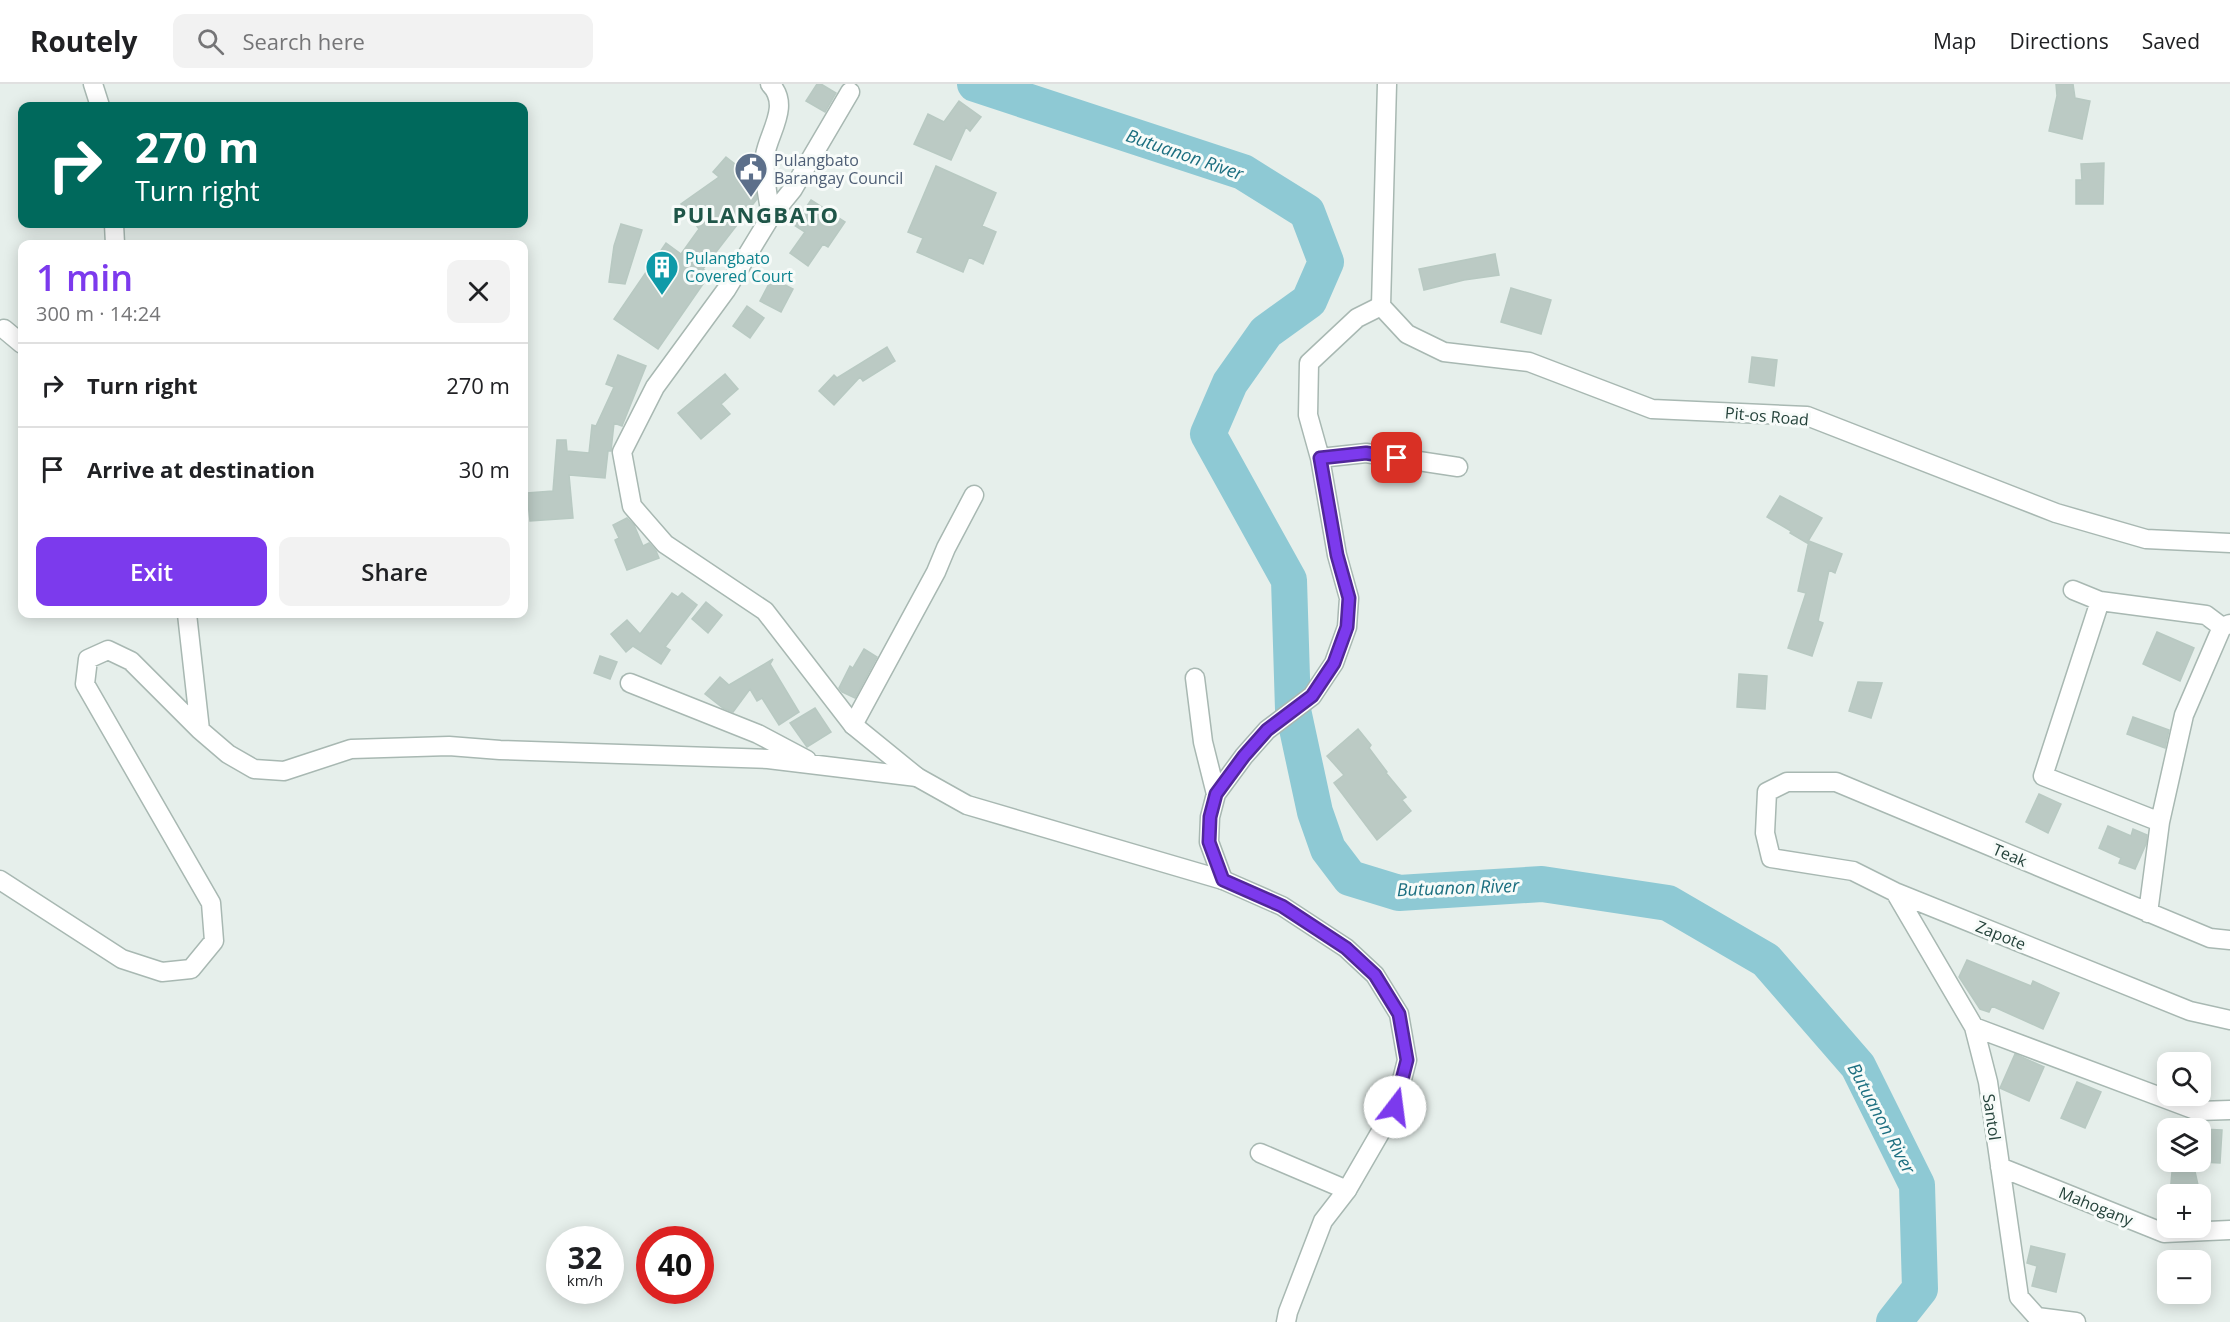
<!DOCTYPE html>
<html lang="en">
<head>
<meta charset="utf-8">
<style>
	:root { --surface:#fff; --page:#f2f2f2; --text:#202124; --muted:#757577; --line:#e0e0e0; --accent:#7c3aed }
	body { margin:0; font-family:"Open Sans",sans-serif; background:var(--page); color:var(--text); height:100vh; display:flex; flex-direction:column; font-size:22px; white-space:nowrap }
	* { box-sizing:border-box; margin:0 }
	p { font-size:20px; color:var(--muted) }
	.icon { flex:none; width:33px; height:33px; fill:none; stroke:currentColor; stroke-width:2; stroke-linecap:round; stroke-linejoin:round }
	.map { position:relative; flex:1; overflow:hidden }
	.side { position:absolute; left:18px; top:156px; width:510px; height:378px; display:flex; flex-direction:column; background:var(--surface); border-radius:12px; box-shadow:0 3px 15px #0003 }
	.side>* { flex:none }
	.hud { position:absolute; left:18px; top:18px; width:510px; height:126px; border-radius:12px; box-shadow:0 3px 15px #0003; background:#00695c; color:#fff; overflow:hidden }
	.tools { position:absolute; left:2157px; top:968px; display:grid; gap:12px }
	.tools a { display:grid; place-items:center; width:54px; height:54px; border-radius:12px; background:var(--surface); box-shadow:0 3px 15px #0003; font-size:30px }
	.speed { position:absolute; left:546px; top:1142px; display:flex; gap:12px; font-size:30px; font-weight:700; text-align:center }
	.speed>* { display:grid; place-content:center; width:78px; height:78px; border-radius:50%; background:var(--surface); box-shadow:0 3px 15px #0003; line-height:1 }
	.speed small { font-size:15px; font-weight:400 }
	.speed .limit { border:9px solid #d22; background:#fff; color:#111 }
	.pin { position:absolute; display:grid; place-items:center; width:51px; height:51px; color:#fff; margin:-26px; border-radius:12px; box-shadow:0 3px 9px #0006 }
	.me { position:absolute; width:66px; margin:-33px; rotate:15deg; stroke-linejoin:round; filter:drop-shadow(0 0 4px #0008) }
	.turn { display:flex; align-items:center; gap:21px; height:126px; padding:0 18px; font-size:27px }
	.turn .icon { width:78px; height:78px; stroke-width:2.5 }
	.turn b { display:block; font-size:42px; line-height:51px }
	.round { display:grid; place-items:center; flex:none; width:63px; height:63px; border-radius:12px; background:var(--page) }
	.headline { display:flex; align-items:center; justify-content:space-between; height:102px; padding:0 18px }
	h1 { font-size:36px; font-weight:600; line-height:45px; color:var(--accent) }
	.action { display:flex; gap:12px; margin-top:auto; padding:12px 18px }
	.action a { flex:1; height:69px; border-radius:12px; background:var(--accent); color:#fff; font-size:24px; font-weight:600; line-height:69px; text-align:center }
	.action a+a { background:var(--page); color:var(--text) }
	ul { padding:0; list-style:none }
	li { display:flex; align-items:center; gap:18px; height:84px; padding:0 18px; border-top:2px solid var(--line) }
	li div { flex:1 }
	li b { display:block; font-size:22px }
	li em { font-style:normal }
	header { display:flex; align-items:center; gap:36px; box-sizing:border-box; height:84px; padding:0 30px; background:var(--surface); border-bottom:2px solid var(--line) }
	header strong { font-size:28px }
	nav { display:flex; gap:33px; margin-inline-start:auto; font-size:21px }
	.search { width:420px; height:54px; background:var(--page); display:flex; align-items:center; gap:15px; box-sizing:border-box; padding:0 21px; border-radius:12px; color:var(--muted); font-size:22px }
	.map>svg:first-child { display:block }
</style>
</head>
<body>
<header>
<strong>Routely</strong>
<div class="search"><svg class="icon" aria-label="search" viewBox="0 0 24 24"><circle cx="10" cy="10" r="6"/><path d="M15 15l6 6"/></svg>Search here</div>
<nav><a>Map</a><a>Directions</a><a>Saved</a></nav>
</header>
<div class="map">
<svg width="2230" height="1238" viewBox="0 0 2230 1238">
	<rect width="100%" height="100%" fill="#e6efeb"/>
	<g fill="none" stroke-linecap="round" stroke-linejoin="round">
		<path stroke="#8ec9d4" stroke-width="36" d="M975,0L1243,88L1307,128L1326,178L1309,217L1266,248L1230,299L1208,350L1289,496L1293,626L1315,728L1328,765L1350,794L1399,809L1542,800L1668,819L1766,876L1858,982L1917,1101L1920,1205L1894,1238"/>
	</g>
	<path fill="#bbcac4" stroke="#b8c9c2" stroke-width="1.5" d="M817,0H821L836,9L825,28L806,17Z
		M2056,0H2073L2075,14L2090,17L2082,55L2049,47L2057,12Z
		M959,17L981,33L970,47L966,43L951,76L914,60L928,30L944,38Z
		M726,73L740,84L734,92L756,108L757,115L703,185L710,190L658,265L614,235L666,159L681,170L699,145L681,120L719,93L713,88Z
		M2104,79L2103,120H2076V96H2082L2081,80Z
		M936,82L996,109L982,142L996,148L983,180L969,173L963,188L917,168L923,154L908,148Z
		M811,116L845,138L828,163L823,160L808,182L790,169L805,148L794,141Z
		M621,140L642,146L625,200L609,198L614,162Z
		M1495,170L1499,191L1464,196L1424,206L1419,185Z
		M772,194L793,205L781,228L760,217Z
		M1511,204L1551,216L1541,250L1501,238Z
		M747,222L764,234L750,254L733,242Z
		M887,263L895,277L863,297L860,293L834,321L819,307L834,291L837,294Z
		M618,271L646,282L622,342L614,339L611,367H608L605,394L569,391L573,434L530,437L527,409L553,407L557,356H566L567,367L589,369L592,341L596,342L614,303L606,300Z
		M1752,273L1777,276L1774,302L1749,298Z
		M725,290L738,305L721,320L730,330L701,355L678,329Z
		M1780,412L1822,434L1807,459L1790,449L1791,447L1767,433Z
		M627,434L634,441L643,462L649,459L656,467L659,474L627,486L615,456L619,454L613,441Z
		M1809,457L1842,470L1835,489L1829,486L1818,537L1823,539L1812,572L1788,564L1806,509L1798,507Z
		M672,509L678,513L682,509L697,521L665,563L670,566L661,580L633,562L626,568L611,550L627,536L640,550Z
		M706,518L722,531L708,549L692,535Z
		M2157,548L2194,564L2180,597L2143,580Z
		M864,565L877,573L855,614L842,608L839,604L850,582L853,584Z
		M600,572L617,578L610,595L594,589Z
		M773,575L770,580L799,628L779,641L762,614L757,617L750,605L733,628L723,624L705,610L720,593L729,601Z
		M1739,590L1767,592L1765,625L1737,623Z
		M1858,598L1882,599L1871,634L1849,627Z
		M815,624L831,648L807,663L790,639Z
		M2133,633L2169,646L2165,664L2127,650Z
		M1358,645L1371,661L1369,664L1387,688L1386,689L1406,713L1402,716L1411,727L1377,756L1334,699L1344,691L1327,672Z
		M2039,710L2061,720L2048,749L2026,738Z
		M2108,742L2131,752L2133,745L2147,751L2146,760L2135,785L2119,779L2121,774L2099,764Z
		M1967,876L2031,902L2033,897L2059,909L2043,945L1992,922L1989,928L1980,925L1959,893Z
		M2015,970L2044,983L2029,1017L2000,1004Z
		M2077,998L2101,1008L2085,1044L2061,1034Z
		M2200,1045L2222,1046L2220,1079L2200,1078Z
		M2173,1077L2194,1083L2200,1110H2170Z
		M2031,1162L2065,1170L2056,1208L2032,1202L2037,1182L2027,1179Z"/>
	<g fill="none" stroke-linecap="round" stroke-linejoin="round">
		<defs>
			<path id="minor" d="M93,0L100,22
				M114,140L115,160
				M4,245L22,260
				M1320,374L1366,369L1458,383
				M2073,506L2100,517L2206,531L2222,543L2230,540
				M2100,517L2043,692L2160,738
				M187,530L200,646
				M1195,594L1203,658L1216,710
				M630,599L758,650L807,676
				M853,641L936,488L946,464L974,411
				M0,796L122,875L162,888L191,885L214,857L211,819L85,600L88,575L108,566L131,577L200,646L228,670L254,685L284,687L351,665L449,662L500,666L768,675L917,693
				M1223,796L1209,758L1210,733L1216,710L1244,672L1267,646L1312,612L1334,579L1347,543L1349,514L1337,471L1320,374L1308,331L1309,279L1357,234L1381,222
				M1895,808L1974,943L1988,998L2019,1213L2037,1233L2076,1238
				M2148,829L2160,738L2184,631L2222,543
				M2230,856L2210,854L1836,698H1787L1767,708L1765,749L1771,774L1853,787L1895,808L2190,927L2230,936
				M1974,943L2198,1027L2230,1026
				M1260,1069L1347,1106
				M2000,1083L2164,1149L2230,1146"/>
			<path id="tertiary" d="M770,0C791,21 769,48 765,71C763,91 768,113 771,132
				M1387,0L1381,222L1407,250L1444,268L1529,278L1652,325L1807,332L2056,429L2146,455L2230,459
				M850,8L793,105L771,132L726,206L655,303L622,368L632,422L665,460L765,527L853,641L917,693L967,721L1223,796L1282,822L1346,864L1375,891L1399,930L1407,976L1395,1023L1347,1106L1323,1137L1288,1228L1286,1238"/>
		</defs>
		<use href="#minor" stroke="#a8b8b2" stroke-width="21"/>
		<use href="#tertiary" stroke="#a8b8b2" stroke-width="21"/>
		<use href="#minor" stroke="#fff" stroke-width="18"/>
		<use href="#tertiary" stroke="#fff" stroke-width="18"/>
	</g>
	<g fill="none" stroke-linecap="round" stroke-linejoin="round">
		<defs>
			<path id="route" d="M1395,1023L1407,976L1399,930L1375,891L1346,864L1282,822L1223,796L1209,758L1210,733L1216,710L1244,672L1267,646L1312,612L1334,579L1347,543L1349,514L1337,471L1320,374L1366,369L1397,374"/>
		</defs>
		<use href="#route" stroke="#51269a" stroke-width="15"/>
		<use href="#route" stroke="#7c3aed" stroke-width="10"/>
	</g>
	<defs>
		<symbol id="civic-pin" viewBox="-11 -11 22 30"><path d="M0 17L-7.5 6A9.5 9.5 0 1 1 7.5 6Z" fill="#5c6f8a" stroke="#f7fbf9"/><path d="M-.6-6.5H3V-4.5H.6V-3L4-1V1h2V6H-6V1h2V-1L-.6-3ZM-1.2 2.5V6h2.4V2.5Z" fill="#fff"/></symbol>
		<symbol id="building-pin" viewBox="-11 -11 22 30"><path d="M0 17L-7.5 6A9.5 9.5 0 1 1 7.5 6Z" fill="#0f9aa8" stroke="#f7fbf9"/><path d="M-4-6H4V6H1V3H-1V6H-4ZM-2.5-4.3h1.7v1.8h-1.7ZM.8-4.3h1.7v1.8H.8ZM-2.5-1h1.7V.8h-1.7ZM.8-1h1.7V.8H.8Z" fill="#fff"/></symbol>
	</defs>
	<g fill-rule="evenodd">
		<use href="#civic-pin" x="732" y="66" width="38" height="52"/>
		<use href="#building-pin" x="643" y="164" width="38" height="52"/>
	</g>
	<g text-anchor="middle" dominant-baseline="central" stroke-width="6" stroke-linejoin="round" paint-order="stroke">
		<g font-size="16" fill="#4e5e75" stroke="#f7fbf9" text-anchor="start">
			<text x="774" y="76">Pulangbato<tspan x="774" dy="18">Barangay Council</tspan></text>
		</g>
		<g font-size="16" fill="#0d838f" stroke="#f7fbf9" text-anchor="start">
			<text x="685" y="174">Pulangbato<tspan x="685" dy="18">Covered Court</tspan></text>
		</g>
		<g font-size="16" fill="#24423a" stroke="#f7fbf9">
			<text transform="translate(1767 332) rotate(5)">Pit-os Road</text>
			<text transform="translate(2010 771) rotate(23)">Teak</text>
			<text transform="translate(2001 851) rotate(22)">Zapote</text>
			<text transform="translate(1992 1033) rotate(82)">Santol</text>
			<text transform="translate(2096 1122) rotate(22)">Mahogany</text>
		</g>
		<g font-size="18" font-style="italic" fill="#1c6f80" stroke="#f7fbf9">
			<text transform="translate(1185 70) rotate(19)">Butuanon River</text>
			<text transform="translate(1458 803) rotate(-2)">Butuanon River</text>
			<text transform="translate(1882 1034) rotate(62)">Butuanon River</text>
		</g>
		<g font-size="22" font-weight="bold" letter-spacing="1.5" fill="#1f5548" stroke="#f7fbf9">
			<text x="756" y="130">PULANGBATO</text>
		</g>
	</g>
</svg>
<div class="tools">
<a><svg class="icon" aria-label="search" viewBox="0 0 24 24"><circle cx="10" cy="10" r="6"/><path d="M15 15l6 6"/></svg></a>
<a><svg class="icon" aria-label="layers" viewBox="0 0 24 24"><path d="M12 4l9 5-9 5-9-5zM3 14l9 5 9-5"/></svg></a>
<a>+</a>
<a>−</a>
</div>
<div class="speed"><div>32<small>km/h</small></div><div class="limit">40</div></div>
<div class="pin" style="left:1397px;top:374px;background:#d93025"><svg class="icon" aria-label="arrive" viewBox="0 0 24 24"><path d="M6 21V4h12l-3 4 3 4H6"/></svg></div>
<svg class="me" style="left:1395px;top:1023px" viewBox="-20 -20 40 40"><circle r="19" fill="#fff"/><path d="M0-13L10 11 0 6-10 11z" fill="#7c3aed"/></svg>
<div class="hud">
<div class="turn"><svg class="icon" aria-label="right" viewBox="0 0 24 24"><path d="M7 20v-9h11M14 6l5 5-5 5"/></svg><div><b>270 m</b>Turn right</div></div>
</div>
<section class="side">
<div class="headline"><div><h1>1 min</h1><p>300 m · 14:24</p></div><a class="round"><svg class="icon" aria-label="close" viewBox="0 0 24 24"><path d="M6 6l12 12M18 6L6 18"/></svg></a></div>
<ul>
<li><svg class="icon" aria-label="right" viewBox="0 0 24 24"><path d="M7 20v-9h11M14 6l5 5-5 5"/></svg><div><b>Turn right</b></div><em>270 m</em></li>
<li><svg class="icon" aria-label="arrive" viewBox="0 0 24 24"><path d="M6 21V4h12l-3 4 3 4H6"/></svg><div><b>Arrive at destination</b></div><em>30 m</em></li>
</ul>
<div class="action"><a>Exit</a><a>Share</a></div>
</section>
</div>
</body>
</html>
